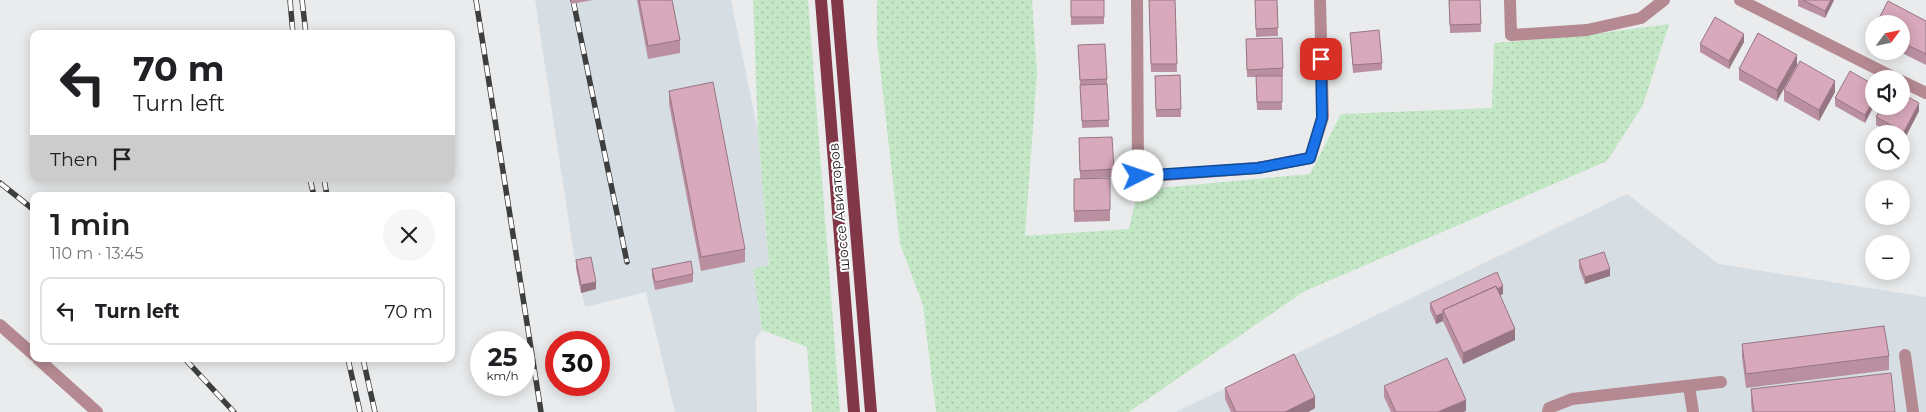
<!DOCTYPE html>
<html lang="en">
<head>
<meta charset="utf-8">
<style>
	:root { --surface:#fff; --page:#f6f6f6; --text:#202124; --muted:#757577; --line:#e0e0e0 }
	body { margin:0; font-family:Montserrat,sans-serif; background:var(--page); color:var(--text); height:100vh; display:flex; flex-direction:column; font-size:19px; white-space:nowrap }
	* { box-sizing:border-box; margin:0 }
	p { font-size:16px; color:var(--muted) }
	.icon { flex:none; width:28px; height:28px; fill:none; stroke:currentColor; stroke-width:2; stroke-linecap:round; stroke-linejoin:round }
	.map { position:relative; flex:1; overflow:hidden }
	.side { position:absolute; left:30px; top:192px; width:425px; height:170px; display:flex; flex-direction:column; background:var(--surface); border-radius:10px; box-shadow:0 2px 12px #0003 }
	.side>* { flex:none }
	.guide { position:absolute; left:30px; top:30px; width:425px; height:152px; border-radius:10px; box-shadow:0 2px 12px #0003; background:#fff; color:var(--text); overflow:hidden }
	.needle { width:32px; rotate:57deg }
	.controls { position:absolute; left:1865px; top:15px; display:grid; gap:10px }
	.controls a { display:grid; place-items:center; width:45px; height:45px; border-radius:50%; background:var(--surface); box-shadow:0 2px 12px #0003; font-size:25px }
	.speed { position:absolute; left:470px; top:331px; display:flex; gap:10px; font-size:25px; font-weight:700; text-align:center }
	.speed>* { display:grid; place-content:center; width:65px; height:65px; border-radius:50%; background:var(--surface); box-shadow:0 2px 12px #0003; line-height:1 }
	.speed small { font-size:12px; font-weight:400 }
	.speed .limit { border:8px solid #d22; background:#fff; color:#111 }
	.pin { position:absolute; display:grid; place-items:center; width:42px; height:42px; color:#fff; margin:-21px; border-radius:10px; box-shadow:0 2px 8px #0006 }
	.me { position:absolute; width:55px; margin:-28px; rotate:86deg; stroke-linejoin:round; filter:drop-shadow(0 0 4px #0008) }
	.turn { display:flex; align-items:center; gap:18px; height:105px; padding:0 20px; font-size:22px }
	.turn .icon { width:65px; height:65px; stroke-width:2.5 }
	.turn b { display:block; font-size:35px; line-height:42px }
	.then { display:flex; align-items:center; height:48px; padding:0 20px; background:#0003; gap:10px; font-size:19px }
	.round { display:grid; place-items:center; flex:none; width:52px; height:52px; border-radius:26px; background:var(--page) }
	.head { display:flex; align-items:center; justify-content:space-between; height:85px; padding:0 20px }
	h1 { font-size:30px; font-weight:600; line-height:38px }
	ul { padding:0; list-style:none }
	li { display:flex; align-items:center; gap:15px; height:68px; margin:0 10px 8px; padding:0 10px; border:2px solid var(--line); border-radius:10px }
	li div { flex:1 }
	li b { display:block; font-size:19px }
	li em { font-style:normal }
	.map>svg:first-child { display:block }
</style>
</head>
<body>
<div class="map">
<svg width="1926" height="412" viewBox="0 0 1926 412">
	<defs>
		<pattern id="grass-dots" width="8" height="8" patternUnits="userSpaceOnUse" patternTransform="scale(1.25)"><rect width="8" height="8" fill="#c4e7c6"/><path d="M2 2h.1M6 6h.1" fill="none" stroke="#a8c6aa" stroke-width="1.8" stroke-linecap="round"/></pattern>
	</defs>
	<rect width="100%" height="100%" fill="#e9ebec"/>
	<path fill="#d6dee4" d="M535,0H731L758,132L769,265L753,269L762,330L755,340L757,412H675L646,292L585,307L576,268Z
		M1627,194L1719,264L1926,297V412H1176Z"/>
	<path fill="url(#grass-dots)" d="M753,0H808L840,412H812L807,347L762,330L753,269L769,265L758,132Z
		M877,0H1032L1037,73L1025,236L1129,229L1138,190L1310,174L1341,114L1492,108L1494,43L1587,35L1669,24L1643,105L1607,161L1303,292L1129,412H936L923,305L900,244L877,41Z"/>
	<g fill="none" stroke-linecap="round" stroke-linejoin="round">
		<path stroke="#b58991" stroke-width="12" d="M1137,0L1138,177L1258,168L1310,158L1323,117L1320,0
			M1510,0L1511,35L1587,30L1641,18L1664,0
			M1740,0L1897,79
			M1901,81L1926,93
			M0,325L34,355
			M1905,355L1913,412
			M38,359L97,412
			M1689,386L1693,412
			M1548,412L1549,408L1572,399L1721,382"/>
		<path stroke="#813748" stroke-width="12" d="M821,0L854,412
			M837,0L871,412"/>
		<defs>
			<path id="rail" d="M290,0L293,34
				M302,0L306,34
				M476,0L541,412
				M573,0L627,262
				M310,179L314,196
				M324,179L327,196
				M0,183L34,210
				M185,359L234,412
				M348,359L360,412
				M363,359L375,412"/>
		</defs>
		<use href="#rail" stroke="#3d3e3e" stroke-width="5.5"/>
		<use href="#rail" stroke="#fff" stroke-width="4" stroke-dasharray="11" stroke-linecap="butt"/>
	</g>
	<path fill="#ba90a1" d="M571,0H593L571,4Z
		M637,0H672L680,40V53L648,59Z
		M1071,0H1104V24L1071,25Z
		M1149,0H1175L1177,72H1151Z
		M1255,0H1277L1278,36L1256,37Z
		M1449,0H1480L1481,32L1450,33Z
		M1798,0H1834L1825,18L1798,6Z
		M1926,21V65L1898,51H1901V24Z
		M1350,33L1382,63V70L1353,73Z
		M1246,39L1283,68V76H1282V110H1257L1256,77H1247Z
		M1744,42L1729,69L1700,52V44Z
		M1078,45L1107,79L1109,127L1082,128Z
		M1797,65L1777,101L1739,80V69Z
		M1180,75L1181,117H1156L1155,76Z
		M1874,85L1865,123L1835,106V98Z
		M1784,90L1835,92L1819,121L1784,101Z
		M669,91L745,249V262L701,271L669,104Z
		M1919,111L1904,140L1901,138V134H1893L1876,125V117Z
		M1079,138L1114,169V177L1080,179Z
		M1110,178V221L1074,222V179Z
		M576,260L596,289L581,293L576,268Z
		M1579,260L1610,276L1585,284L1579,268Z
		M652,269L693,274V282L655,290L652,276Z
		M1503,294L1500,295L1515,340L1463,364L1443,321L1436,324L1430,310V303Z
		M1742,344L1889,356V370L1746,388L1742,357Z
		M1384,386L1466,411L1463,412H1391L1384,397Z
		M1225,388L1315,408L1308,412H1231L1225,399Z
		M1751,389L1895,412H1752L1751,403Z"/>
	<path fill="#977683" d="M1831,0H1834L1825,18V11Z
		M1744,34V42L1729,69V61Z
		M1797,55V65L1777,101V90Z
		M1835,81V92L1819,121V110Z
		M1874,99V106L1865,123V115Z
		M1919,103V111L1904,140V132Z
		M1610,269V276L1585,284V277Z
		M596,282V289L581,293V285Z
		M1503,286V294L1448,319L1445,313Z
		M1443,313V321L1436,324V316Z
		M1515,329V340L1463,364V353Z
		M1315,397V408L1308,412H1285Z
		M1466,400V411L1463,412H1438Z"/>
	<path fill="#d8a8bb" stroke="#977683" d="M639,0H672L680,40L648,46Z
		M1071,0H1104V17H1071Z
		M1149,0H1175L1177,64H1151Z
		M1255,0H1277L1278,28L1256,29Z
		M1449,0H1480L1481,24L1450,25Z
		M1803,0H1831L1825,11Z
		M1888,1L1926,21V54L1901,42V24H1876Z
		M1715,17L1744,34L1729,61L1700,44Z
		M1379,30L1382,63L1353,65L1350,33Z
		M1758,33L1797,55L1777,90L1739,69Z
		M1282,38L1283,68L1247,70L1246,39Z
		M1105,44L1107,79L1080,80L1078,45Z
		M1800,61L1835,81L1819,110L1784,90Z
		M1850,71L1874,85V99L1865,115L1835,98Z
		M1180,75L1181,109L1156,110L1155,76Z
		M1256,76H1282V102H1257Z
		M713,82L745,249L701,257L669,91Z
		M1107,84L1109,120L1082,121L1080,85Z
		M1901,93L1919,103L1904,132L1876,117L1882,106H1901Z
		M1112,137L1114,169L1080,171L1079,138Z
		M1110,178V210L1074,211V179Z
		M1604,252L1610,269L1585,277L1579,260Z
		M591,257L596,282L581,285L576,260Z
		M691,261L693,274L655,282L652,269Z
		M1497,272L1503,286L1497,289L1496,286L1443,310V313L1436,316L1430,303Z
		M1496,286L1515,329L1463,353L1443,310Z
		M1884,326L1889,356L1746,374L1742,344Z
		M1294,354L1315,397L1285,412H1236L1225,388Z
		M1447,358L1466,400L1438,412H1396L1384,386Z
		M1891,373L1895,412H1754L1751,389Z"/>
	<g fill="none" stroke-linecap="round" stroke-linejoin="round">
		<defs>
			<path id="route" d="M1138,176L1258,168L1310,158L1322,118L1321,59"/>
		</defs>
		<use href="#route" stroke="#114b97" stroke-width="12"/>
		<use href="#route" stroke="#1a73e8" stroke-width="9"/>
	</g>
	<g text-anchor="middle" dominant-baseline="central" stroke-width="4" stroke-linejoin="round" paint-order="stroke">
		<g font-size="14" fill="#1c1d1d" stroke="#fff">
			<text transform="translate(839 207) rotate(-95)">шоссе Авиаторов</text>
		</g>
	</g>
</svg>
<div class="controls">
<a><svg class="needle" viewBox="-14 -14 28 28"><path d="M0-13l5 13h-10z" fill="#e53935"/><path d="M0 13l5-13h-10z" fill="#757577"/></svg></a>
<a><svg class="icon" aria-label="sound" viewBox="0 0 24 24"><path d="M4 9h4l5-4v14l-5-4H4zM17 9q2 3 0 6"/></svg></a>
<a><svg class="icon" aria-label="search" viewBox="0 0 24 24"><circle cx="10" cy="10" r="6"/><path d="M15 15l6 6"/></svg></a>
<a>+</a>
<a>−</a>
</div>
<div class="speed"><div>25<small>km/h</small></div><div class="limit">30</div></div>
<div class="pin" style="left:1321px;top:59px;background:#d93025"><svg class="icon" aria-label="arrive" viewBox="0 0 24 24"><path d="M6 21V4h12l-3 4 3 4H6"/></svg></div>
<svg class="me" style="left:1138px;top:176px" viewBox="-20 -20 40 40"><circle r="19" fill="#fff"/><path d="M0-13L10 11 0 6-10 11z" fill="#1a73e8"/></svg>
<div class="guide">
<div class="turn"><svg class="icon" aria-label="left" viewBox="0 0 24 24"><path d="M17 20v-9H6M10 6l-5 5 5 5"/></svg><div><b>70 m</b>Turn left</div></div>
<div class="then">Then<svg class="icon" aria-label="arrive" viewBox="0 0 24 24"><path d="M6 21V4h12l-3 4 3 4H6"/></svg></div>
</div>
<section class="side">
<div class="head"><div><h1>1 min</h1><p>110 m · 13:45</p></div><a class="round"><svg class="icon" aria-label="close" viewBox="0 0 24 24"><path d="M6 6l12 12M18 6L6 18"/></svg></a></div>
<ul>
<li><svg class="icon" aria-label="left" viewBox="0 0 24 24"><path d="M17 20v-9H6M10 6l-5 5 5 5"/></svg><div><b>Turn left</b></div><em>70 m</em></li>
</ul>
</section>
</div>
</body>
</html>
